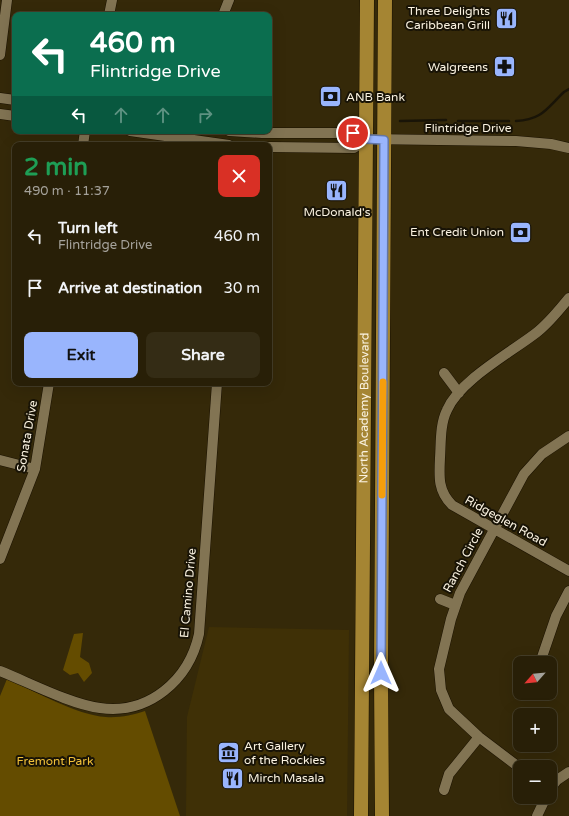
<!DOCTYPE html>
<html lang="en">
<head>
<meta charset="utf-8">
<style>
	:root { --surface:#281f07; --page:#342c15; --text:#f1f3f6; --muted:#a5a29b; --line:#443d28; --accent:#99b5fd }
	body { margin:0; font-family:"Varela Round",sans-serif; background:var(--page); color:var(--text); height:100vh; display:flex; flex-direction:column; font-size:15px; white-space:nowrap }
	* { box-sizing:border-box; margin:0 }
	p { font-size:13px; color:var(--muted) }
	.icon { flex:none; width:22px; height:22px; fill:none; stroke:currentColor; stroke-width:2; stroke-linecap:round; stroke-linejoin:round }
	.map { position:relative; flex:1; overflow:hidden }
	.side { position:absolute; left:12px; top:142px; width:260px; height:244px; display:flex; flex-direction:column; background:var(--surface); border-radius:8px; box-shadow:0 4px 16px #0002,0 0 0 1px var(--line) }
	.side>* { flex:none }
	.guide { position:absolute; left:12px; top:12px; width:260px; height:122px; border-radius:8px; box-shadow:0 4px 16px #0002,0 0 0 1px var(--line); background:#0b6e4f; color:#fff; overflow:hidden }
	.needle { width:26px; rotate:243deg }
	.buttons { position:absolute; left:513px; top:656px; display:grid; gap:8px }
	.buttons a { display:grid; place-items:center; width:44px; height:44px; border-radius:8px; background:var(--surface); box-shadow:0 4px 16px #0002,0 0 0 1px var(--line); font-size:20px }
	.pin { position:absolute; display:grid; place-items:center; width:34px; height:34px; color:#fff; margin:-17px; border:2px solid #fff; border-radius:50%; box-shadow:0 1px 4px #0007 }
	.me { position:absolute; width:44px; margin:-22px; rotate:0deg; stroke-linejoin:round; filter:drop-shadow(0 0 3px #0008) }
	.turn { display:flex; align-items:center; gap:14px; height:84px; padding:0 12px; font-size:18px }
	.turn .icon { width:52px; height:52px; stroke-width:2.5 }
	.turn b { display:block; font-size:28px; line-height:34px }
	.lanes { display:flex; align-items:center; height:38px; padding:0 12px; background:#0003; justify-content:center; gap:20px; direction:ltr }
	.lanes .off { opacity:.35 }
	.round { display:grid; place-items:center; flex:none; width:42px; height:42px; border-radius:8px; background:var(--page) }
	.headline { display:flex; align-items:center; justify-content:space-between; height:68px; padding:0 12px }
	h1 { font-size:24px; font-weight:800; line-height:30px; color:#1e9e55 }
	.primary-button { display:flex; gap:8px; margin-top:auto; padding:8px 12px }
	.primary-button a { flex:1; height:46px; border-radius:8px; background:var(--accent); color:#111; font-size:16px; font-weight:800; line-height:46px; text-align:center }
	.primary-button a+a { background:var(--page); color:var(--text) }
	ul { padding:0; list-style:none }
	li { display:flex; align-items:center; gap:12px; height:52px; padding:0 12px }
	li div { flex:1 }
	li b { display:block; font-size:15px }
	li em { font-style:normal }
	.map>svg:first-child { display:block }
</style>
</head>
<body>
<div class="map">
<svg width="569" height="816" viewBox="0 0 569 816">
	<rect width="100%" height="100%" fill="#352909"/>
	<path fill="#3f3006" d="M209,627L349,630L347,816H186L187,717Z"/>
	<path fill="#644c00" d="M83,633L80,657L89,663L92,673L84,682L78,673L70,675L63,670L74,634Z
		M7,679C35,691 76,715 106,717C119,718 133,715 145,711L180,816H0V696Z"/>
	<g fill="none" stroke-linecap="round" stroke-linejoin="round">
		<path stroke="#191407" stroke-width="2.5" d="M400,121L446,120
			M458,121H509
			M516,121C542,120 547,108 564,92L569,89"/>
		<defs>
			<path id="minor" d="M109,15L112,0
				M223,15L229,0
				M0,55L7,0
				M0,98L15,100
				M0,114L15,116
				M130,131L229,145
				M229,131L262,133H353L367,139L516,141L551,144L569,148
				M83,145L85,131
				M269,147L354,148L367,139
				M569,298C559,310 549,323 536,333C510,353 460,380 447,410C440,424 441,442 440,458C439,477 438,491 452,505L569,571
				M444,373L459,393
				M0,460L35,469
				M0,559L35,469L49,383
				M440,599L455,605
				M541,660L556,616L569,591
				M0,671C28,682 70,704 100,708C149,715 189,680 199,634L217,383
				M520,768L479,737L449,709L441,690L439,669L451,619L460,593L524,474L542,454L569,436
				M550,789L557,780L569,772
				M444,790L449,774L479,737
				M537,816L546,797"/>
			<g id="highway">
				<path id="s1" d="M361,816L367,0"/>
				<path d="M382,816L381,673L385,0"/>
			</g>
		</defs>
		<use href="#minor" stroke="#1b1200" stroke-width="11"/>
		<use href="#highway" stroke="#1b1200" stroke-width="15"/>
		<use href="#minor" stroke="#827453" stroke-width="10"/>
		<use href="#highway" stroke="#a58533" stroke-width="14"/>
	</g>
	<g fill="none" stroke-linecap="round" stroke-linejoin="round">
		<defs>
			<path id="route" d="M353,133L367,139L384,140L381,673"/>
		</defs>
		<use href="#route" stroke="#6376a4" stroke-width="10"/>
		<use href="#route" stroke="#99b5fd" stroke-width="7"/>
		<path stroke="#f59e0b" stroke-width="7" d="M382,495L383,382"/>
	</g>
	<defs>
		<symbol id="restaurant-square" viewBox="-11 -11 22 22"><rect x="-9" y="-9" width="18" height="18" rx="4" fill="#99b5fd" stroke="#181306"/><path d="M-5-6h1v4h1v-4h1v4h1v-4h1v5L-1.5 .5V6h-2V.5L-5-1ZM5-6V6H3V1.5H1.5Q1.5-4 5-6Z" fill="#111"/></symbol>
		<symbol id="pharmacy-square" viewBox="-11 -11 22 22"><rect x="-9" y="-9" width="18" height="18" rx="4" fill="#99b5fd" stroke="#181306"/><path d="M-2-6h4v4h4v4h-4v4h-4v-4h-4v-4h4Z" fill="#111"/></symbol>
		<symbol id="bank-square" viewBox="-11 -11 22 22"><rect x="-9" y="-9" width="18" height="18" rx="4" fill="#99b5fd" stroke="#181306"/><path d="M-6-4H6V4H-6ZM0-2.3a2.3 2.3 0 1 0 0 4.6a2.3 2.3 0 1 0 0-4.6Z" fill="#111"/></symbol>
		<symbol id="museum-square" viewBox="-11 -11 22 22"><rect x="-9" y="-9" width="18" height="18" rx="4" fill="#99b5fd" stroke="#181306"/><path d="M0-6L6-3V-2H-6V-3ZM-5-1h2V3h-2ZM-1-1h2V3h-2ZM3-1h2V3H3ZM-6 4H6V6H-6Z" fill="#111"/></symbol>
	</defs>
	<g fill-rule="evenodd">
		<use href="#restaurant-square" x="494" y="6" width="25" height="25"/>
		<use href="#pharmacy-square" x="492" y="54" width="25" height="25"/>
		<use href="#bank-square" x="318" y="84" width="25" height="25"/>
		<use href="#restaurant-square" x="324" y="178" width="25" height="25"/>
		<use href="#bank-square" x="508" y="220" width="25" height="25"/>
		<use href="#museum-square" x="216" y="740" width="25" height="25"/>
		<use href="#restaurant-square" x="220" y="766" width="25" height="25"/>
	</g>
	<g text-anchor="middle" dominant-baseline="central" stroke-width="4" stroke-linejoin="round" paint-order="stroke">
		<g font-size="12" fill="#faf2e0" stroke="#181306" text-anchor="end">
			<text x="490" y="11">Three Delights<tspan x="490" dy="14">Caribbean Grill</tspan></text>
			<text x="488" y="67">Walgreens</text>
			<text x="346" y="97" text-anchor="start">ANB Bank</text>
			<text x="337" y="212" text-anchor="middle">McDonald's</text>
			<text x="504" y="232">Ent Credit Union</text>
			<text x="244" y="746" text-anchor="start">Art Gallery<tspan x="244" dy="14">of the Rockies</tspan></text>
			<text x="248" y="778" text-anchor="start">Mirch Masala</text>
		</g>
		<g font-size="12" fill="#faf2e0" stroke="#181306">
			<text x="468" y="128">Flintridge Drive</text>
			<text stroke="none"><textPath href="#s1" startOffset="408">North Academy Boulevard</textPath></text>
			<text transform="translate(27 436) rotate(-80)">Sonata Drive</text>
			<text transform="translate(506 521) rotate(29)">Ridgeglen Road</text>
			<text transform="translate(463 560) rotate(-62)">Ranch Circle</text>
			<text transform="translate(188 593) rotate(-85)">El Camino Drive</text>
		</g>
		<g font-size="12" fill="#f1c039" stroke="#181306">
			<text x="55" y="761">Fremont Park</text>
		</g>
	</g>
</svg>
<div class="buttons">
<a><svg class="needle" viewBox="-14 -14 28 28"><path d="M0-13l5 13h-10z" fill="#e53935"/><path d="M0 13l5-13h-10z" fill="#a5a29b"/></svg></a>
<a>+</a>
<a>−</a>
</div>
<div class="pin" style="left:353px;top:133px;background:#d93025"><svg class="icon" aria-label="arrive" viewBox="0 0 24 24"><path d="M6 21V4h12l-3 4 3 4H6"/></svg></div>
<svg class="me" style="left:381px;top:673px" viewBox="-20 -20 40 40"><path d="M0-17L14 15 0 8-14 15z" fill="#99b5fd" stroke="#fff" stroke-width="4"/></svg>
<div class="guide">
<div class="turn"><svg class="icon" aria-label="left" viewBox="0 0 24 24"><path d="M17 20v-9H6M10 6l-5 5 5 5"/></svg><div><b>460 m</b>Flintridge Drive</div></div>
<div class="lanes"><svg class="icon" aria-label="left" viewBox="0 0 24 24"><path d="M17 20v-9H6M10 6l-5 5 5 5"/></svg><svg class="icon off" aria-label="ahead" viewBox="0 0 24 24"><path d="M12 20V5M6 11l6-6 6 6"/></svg><svg class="icon off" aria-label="ahead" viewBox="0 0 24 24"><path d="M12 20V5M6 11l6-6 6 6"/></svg><svg class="icon off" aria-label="right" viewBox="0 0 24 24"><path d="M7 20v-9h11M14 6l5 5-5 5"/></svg></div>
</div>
<section class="side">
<div class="headline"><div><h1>2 min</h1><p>490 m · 11:37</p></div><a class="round" style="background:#d93025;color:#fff"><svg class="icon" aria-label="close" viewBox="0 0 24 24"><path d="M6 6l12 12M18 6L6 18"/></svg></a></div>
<ul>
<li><svg class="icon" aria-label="left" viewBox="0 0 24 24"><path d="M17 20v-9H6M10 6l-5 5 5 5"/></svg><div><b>Turn left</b><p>Flintridge Drive</p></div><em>460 m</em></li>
<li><svg class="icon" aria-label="arrive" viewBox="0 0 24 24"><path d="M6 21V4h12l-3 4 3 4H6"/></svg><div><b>Arrive at destination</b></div><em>30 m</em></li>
</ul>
<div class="primary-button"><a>Exit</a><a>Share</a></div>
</section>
</div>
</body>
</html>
